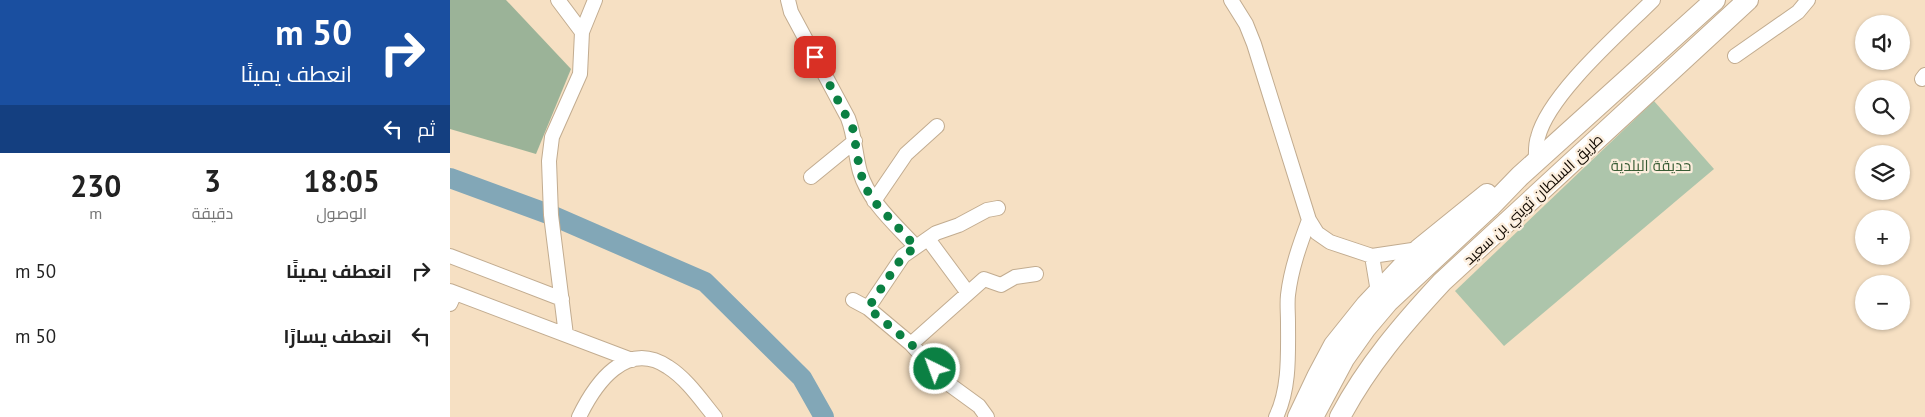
<!DOCTYPE html>
<html lang="ar">
<head>
<meta charset="utf-8">
<style>
	:root { --surface:#fff; --page:#f2f2f2; --text:#222; --muted:#767676 }
	body { margin:0; font-family:"PT Sans",Cairo,sans-serif; background:var(--page); color:var(--text); direction:rtl; height:100vh; display:flex; flex-direction:column; font-size:19px; white-space:nowrap }
	* { box-sizing:border-box; margin:0 }
	p { font-size:16px; color:var(--muted) }
	.icon { flex:none; width:28px; height:28px; fill:none; stroke:currentColor; stroke-width:2; stroke-linecap:round; stroke-linejoin:round }
	.map { position:relative; flex:1; overflow:hidden; direction:ltr }
	.details { display:flex; flex-direction:column; background:var(--surface); width:450px }
	.details>* { flex:none }
	.banner { background:#1a4fa0; color:#fff; overflow:hidden }
	.tools { position:absolute; left:1405px; top:15px; display:grid; gap:10px }
	.tools a { display:grid; place-items:center; width:55px; height:55px; border-radius:50%; background:var(--surface); box-shadow:0 1px 4px #0004; font-size:25px }
	.pin { position:absolute; display:grid; place-items:center; width:42px; height:42px; color:#fff; margin:-21px; border-radius:10px; box-shadow:0 2px 8px #0006 }
	.me { position:absolute; width:55px; margin:-28px; rotate:318deg; stroke-linejoin:round; filter:drop-shadow(0 0 4px #0008) }
	.turn { display:flex; align-items:center; gap:18px; height:105px; padding:0 15px; font-size:22px }
	.turn .icon { width:65px; height:65px; stroke-width:2.5 }
	.turn b { display:block; font-size:35px; line-height:42px }
	.then { display:flex; align-items:center; height:48px; padding:0 15px; background:#0003; gap:10px; font-size:19px }
	.eta { display:flex; justify-content:space-evenly; align-items:center; height:85px; text-align:center }
	.eta b { font-size:30px; font-weight:600; line-height:35px }
	ul { padding:0; list-style:none }
	li { display:flex; align-items:center; gap:15px; height:65px; padding:0 15px }
	li div { flex:1 }
	li b { display:block; font-size:19px }
	li em { font-style:normal }
	main { display:flex; flex:1; min-height:0 }
	.map>svg:first-child { display:block }
</style>
</head>
<body>
<main>
<div class="map">
<svg width="1475" height="417" viewBox="0 0 1475 417">
	<rect width="100%" height="100%" fill="#f6e0c3"/>
	<path fill="#adc5ab" d="M1204,101L1264,169L1054,346L1005,291Z"/>
	<path fill="#9bb398" d="M0,0H56L121,69L86,154L0,129Z"/>
	<g fill="none" stroke-linecap="round" stroke-linejoin="round">
		<path stroke="#82a7b7" stroke-width="20" d="M0,178L101,215L255,282L352,378L374,417"/>
		<defs>
			<path id="minor" d="M108,0L132,32
				M338,0L341,12L398,118C405,136 405,154 410,172C419,202 445,224 466,247
				M781,0L796,24L804,44L859,220L867,233L880,242L922,256L969,249
				M1285,56L1348,12L1358,0
				M1472,79L1475,75
				M1086,163C1086,154 1085,145 1088,137C1099,94 1171,32 1203,0
				M361,177L405,141
				M424,201L456,154L487,126
				M478,239L518,293
				M0,256L112,299
				M922,256L928,292
				M0,291L182,360
				M403,300L418,308L461,344L496,382L529,406L537,417
				M0,304L5,293
				M418,308L453,256L486,233L509,225L537,210L548,208
				M116,335L101,215L99,161L102,137L130,74L132,32L145,0
				M461,344L534,279L551,285L565,277L586,274
				M129,417C145,384 176,339 218,367C237,379 251,400 265,417
				M826,417C840,388 838,353 838,322C838,313 837,303 838,295C841,269 850,244 859,220"/>
			<path id="highway" d="M848,417L867,377L884,345L916,305L969,249L1037,194
				M863,417L894,359L916,328L938,302L1040,207L1070,176L1265,0
				M890,417C917,366 953,324 992,282L1298,0"/>
		</defs>
		<use href="#minor" stroke="#c2ac90" stroke-width="16"/>
		<use href="#highway" stroke="#c2ac90" stroke-width="22"/>
		<use href="#minor" stroke="#fff" stroke-width="14"/>
		<use href="#highway" stroke="#fff" stroke-width="20"/>
	</g>
	<g fill="none" stroke-linecap="round" stroke-linejoin="round">
		<path stroke="#0b8043" stroke-width="9" stroke-dasharray="0 16.2" d="M365,57L403,129L410,172L420,197L466,247L453,256L418,308L461,344L485,369"/>
	</g>
	<g text-anchor="middle" dominant-baseline="central" stroke-width="4.5" stroke-linejoin="round" paint-order="stroke">
		<g font-size="15" fill="#385c34" stroke="#fceedd">
			<text x="1201" y="165">حديقة البلدية</text>
		</g>
		<g font-size="15" fill="#130b03" stroke="#fceedd">
			<text transform="translate(1083 199) rotate(-43)">طريق السلطان ثويني بن سعيد</text>
		</g>
	</g>
</svg>
<div class="tools">
<a><svg class="icon" aria-label="sound" viewBox="0 0 24 24"><path d="M4 9h4l5-4v14l-5-4H4zM17 9q2 3 0 6"/></svg></a>
<a><svg class="icon" aria-label="search" viewBox="0 0 24 24"><circle cx="10" cy="10" r="6"/><path d="M15 15l6 6"/></svg></a>
<a><svg class="icon" aria-label="layers" viewBox="0 0 24 24"><path d="M12 4l9 5-9 5-9-5zM3 14l9 5 9-5"/></svg></a>
<a>+</a>
<a>−</a>
</div>
<div class="pin" style="left:365px;top:57px;background:#d93025"><svg class="icon" aria-label="arrive" viewBox="0 0 24 24"><path d="M6 21V4h12l-3 4 3 4H6"/></svg></div>
<svg class="me" style="left:485px;top:369px" viewBox="-20 -20 40 40"><circle r="17" fill="#0b8043" stroke="#fff" stroke-width="3"/><path d="M0-11L8 9 0 5-8 9z" fill="#fff"/></svg>
</div>
<section class="details">
<div class="banner">
<div class="turn"><svg class="icon" aria-label="right" viewBox="0 0 24 24"><path d="M7 20v-9h11M14 6l5 5-5 5"/></svg><div><b>50 m</b>انعطف يمينًا</div></div>
<div class="then">ثم<svg class="icon" aria-label="left" viewBox="0 0 24 24"><path d="M17 20v-9H6M10 6l-5 5 5 5"/></svg></div>
</div>
<div class="eta">
<div><b>18:05</b><p>الوصول</p></div>
<div><b>3</b><p>دقيقة</p></div>
<div><b>230</b><p>m</p></div>
</div>
<ul>
<li><svg class="icon" aria-label="right" viewBox="0 0 24 24"><path d="M7 20v-9h11M14 6l5 5-5 5"/></svg><div><b>انعطف يمينًا</b></div><em>50 m</em></li>
<li><svg class="icon" aria-label="left" viewBox="0 0 24 24"><path d="M17 20v-9H6M10 6l-5 5 5 5"/></svg><div><b>انعطف يسارًا</b></div><em>50 m</em></li>
</ul>
</section>
</main>
</body>
</html>
